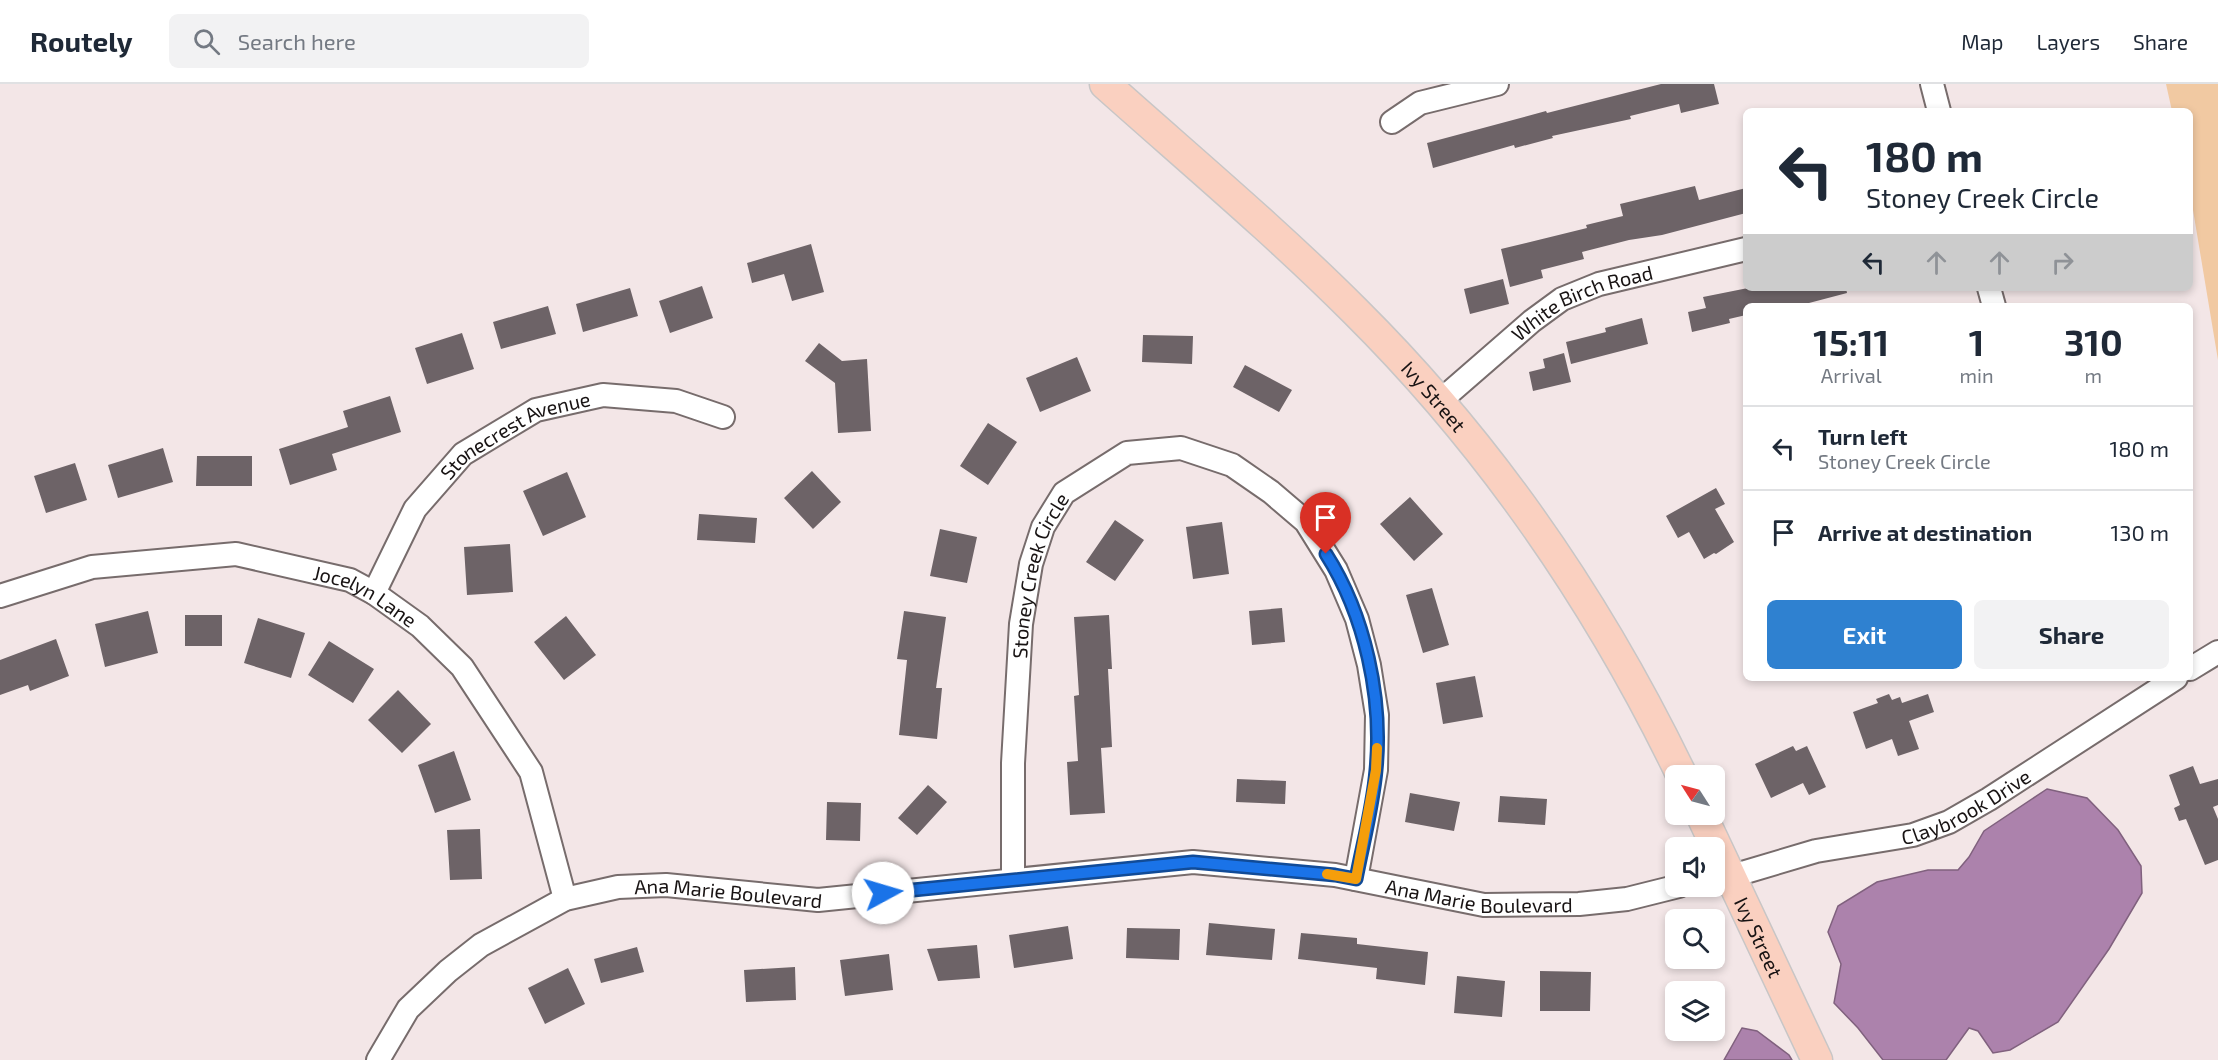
<!DOCTYPE html>
<html lang="en">
<head>
<meta charset="utf-8">
<style>
	:root { --surface:#fff; --page:#f2f2f3; --text:#1f2937; --muted:#747a83; --line:#e0e1e3; --accent:#2f81d0 }
	body { margin:0; font-family:"Exo 2",sans-serif; background:var(--page); color:var(--text); height:100vh; display:flex; flex-direction:column; font-size:22px; white-space:nowrap }
	* { box-sizing:border-box; margin:0 }
	p { font-size:20px; color:var(--muted) }
	.icon { flex:none; width:33px; height:33px; fill:none; stroke:currentColor; stroke-width:2; stroke-linecap:round; stroke-linejoin:round }
	.map { position:relative; flex:1; overflow:hidden }
	.side { position:absolute; left:1743px; top:219px; width:450px; height:378px; display:flex; flex-direction:column; background:var(--surface); border-radius:9px; box-shadow:0 3px 9px #0003 }
	.side>* { flex:none }
	.guide { position:absolute; left:1743px; top:24px; width:450px; height:183px; border-radius:9px; box-shadow:0 3px 9px #0003; background:#fff; color:var(--text); overflow:hidden }
	.needle { width:39px; rotate:306deg }
	.controls { position:absolute; left:1665px; top:681px; display:grid; gap:12px }
	.controls a { display:grid; place-items:center; width:60px; height:60px; border-radius:9px; background:var(--surface); box-shadow:0 3px 9px #0003; font-size:30px }
	.pin { position:absolute; display:grid; place-items:center; width:51px; height:51px; color:#fff; margin:-62px -26px; border-radius:50% 50% 50% 0; rotate:-45deg; box-shadow:0 0 6px #0007 }
	.pin .icon { rotate:45deg }
	.me { position:absolute; width:66px; margin:-33px; rotate:84deg; stroke-linejoin:round; filter:drop-shadow(0 0 4px #0008) }
	.turn { display:flex; align-items:center; gap:21px; height:126px; padding:0 24px; font-size:27px }
	.turn .icon { width:78px; height:78px; stroke-width:2.5 }
	.turn b { display:block; font-size:42px; line-height:51px }
	.lanes { display:flex; align-items:center; height:57px; padding:0 24px; background:#0003; justify-content:center; gap:30px; direction:ltr }
	.lanes .off { opacity:.35 }
	.eta { display:flex; justify-content:space-evenly; align-items:center; height:102px; text-align:center }
	.eta b { font-size:36px; font-weight:700; line-height:42px }
	.cta { display:flex; gap:12px; margin-top:auto; padding:12px 24px }
	.cta a { flex:1; height:69px; border-radius:9px; background:var(--accent); color:#fff; font-size:24px; font-weight:700; line-height:69px; text-align:center }
	.cta a+a { background:var(--page); color:var(--text) }
	ul { padding:0; list-style:none }
	li { display:flex; align-items:center; gap:18px; height:84px; padding:0 24px; border-top:2px solid var(--line) }
	li div { flex:1 }
	li b { display:block; font-size:22px }
	li em { font-style:normal }
	header { display:flex; align-items:center; gap:36px; box-sizing:border-box; height:84px; padding:0 30px; background:var(--surface); border-bottom:2px solid var(--line) }
	header strong { font-size:28px }
	nav { display:flex; gap:33px; margin-inline-start:auto; font-size:21px }
	.search { width:420px; height:54px; background:var(--page); display:flex; align-items:center; gap:15px; box-sizing:border-box; padding:0 21px; border-radius:9px; color:var(--muted); font-size:22px }
	.map>svg:first-child { display:block }
</style>
</head>
<body>
<header>
<strong>Routely</strong>
<div class="search"><svg class="icon" aria-label="search" viewBox="0 0 24 24"><circle cx="10" cy="10" r="6"/><path d="M15 15l6 6"/></svg>Search here</div>
<nav><a>Map</a><a>Layers</a><a>Share</a></nav>
</header>
<div class="map">
<svg width="2218" height="976" viewBox="0 0 2218 976">
	<rect width="100%" height="100%" fill="#f3e6e7"/>
	<path fill="#f1c9a2" d="M2166,0H2218V276L2190,108V27H2172Z"/>
	<path fill="#ac82ac" stroke="#80617e" stroke-width="1.5" d="M2047,705L2087,714L2118,746L2141,782L2142,809L2109,865L2058,938L2010,966L1993,969L1978,947L1969,944L1946,976H1883L1858,944L1834,919L1841,880L1828,848L1838,822L1877,798L1928,786H1958L1969,773L1984,747Z
		M1742,944L1757,947L1789,971L1792,976H1724Z"/>
	<path fill="#6d6367" d="M1661,0H1714L1719,20L1681,29L1679,20L1630,32L1631,35L1552,52L1553,54L1515,64L1514,61L1433,84L1427,59L1546,27L1547,29Z
		M1695,102L1699,116L1746,104V129L1662,151L1629,156L1582,168L1584,175L1541,186L1543,194L1510,203L1501,165L1587,144L1586,141L1623,132L1620,120Z
		M811,160L824,208L792,217L784,190L752,199L747,179Z
		M1503,195L1509,220L1470,230L1464,205Z
		M702,202L713,234L670,249L659,217Z
		M630,204L638,232L583,248L576,220Z
		M1748,204H1846L1847,209L1809,219V222H1746V231L1729,235L1730,239L1692,248L1688,228L1706,224L1703,213Z
		M548,222L556,250L501,265L493,238Z
		M1642,234L1648,260L1571,280L1566,258L1606,248L1605,244Z
		M462,249L474,285L427,300L415,264Z
		M1143,251L1193,252L1192,280L1142,278Z
		M819,259L842,277L867,275L871,347L838,349L835,299L805,277Z
		M1564,269L1571,298L1533,307L1529,288L1545,284L1543,275Z
		M1077,273L1091,307L1040,328L1026,294Z
		M1245,281L1292,306L1279,328L1233,303Z
		M390,312L401,348L332,370L337,386L290,401L279,365L348,343L343,327Z
		M988,339L1017,358L988,401L960,382Z
		M163,364L173,398L118,414L108,381Z
		M197,372H252V402H196Z
		M75,379L87,416L46,429L34,392Z
		M812,387L841,418L813,445L784,414Z
		M567,388L586,433L543,452L523,407Z
		M1716,404L1725,420L1715,425L1734,458L1716,470L1714,469L1704,475L1689,448L1678,454L1666,432Z
		M1410,413L1443,450L1414,477L1380,440Z
		M699,430L757,434L755,459L697,456Z
		M1115,436L1144,456L1115,497L1086,478Z
		M1222,438L1229,490L1193,495L1186,443Z
		M940,445L977,453L967,499L930,492Z
		M510,460L513,508L467,511L464,463Z
		M1432,504L1449,561L1423,569L1406,511Z
		M1282,524L1285,558L1252,561L1249,527Z
		M148,527L158,569L105,583L95,540Z
		M904,527L946,533L936,604H942L937,655L899,651L907,576L897,575Z
		M185,531H222V562H185Z
		M1109,531L1112,585H1108L1112,663L1101,664L1105,729L1070,731L1067,678L1078,677L1074,612L1079,611L1074,533Z
		M566,532L596,571L564,596L534,558Z
		M258,534L305,549L291,594L244,579Z
		M56,555L69,592L30,607L28,601L0,611V576Z
		M329,557L374,585L353,619L308,591Z
		M1475,592L1483,633L1443,640L1436,599Z
		M398,606L431,640L402,669L368,636Z
		M1889,610L1892,616L1900,613L1902,619L1928,610L1934,628L1909,637L1919,665L1898,672L1892,655L1866,665L1853,628L1878,619L1876,615Z
		M1793,662L1796,667L1807,662L1826,703L1809,711L1803,699L1771,714L1755,680Z
		M454,667L471,716L435,729L418,681Z
		M2193,682L2200,700L2218,695V721L2213,723L2218,735V776L2205,781L2186,735L2179,737L2174,724L2180,721L2169,691Z
		M1237,695L1286,697L1285,720L1236,718Z
		M928,701L947,718L917,751L898,734Z
		M1410,709L1460,718L1454,747L1405,738Z
		M1500,712L1547,715L1545,741L1498,738Z
		M827,718L861,719L860,757L826,756Z
		M480,745L482,795L450,796L447,746Z
		M1209,839L1275,845L1272,876L1206,871Z
		M1068,842L1073,875L1014,884L1009,851Z
		M1127,844L1180,845L1179,876L1126,874Z
		M1301,849L1357,854V860L1428,868L1425,901L1376,895L1377,884L1298,875Z
		M977,861L980,894L938,897L927,865Z
		M637,863L644,888L601,899L594,875Z
		M889,870L893,906L845,912L840,876Z
		M795,883L796,916L746,918L744,886Z
		M568,884L585,920L545,940L528,904Z
		M1540,887L1591,888L1590,927H1540Z
		M1457,892L1505,897L1502,933L1454,929Z"/>
	<g fill="none" stroke-linecap="round" stroke-linejoin="round">
		<defs>
			<g id="minor">
				<path d="M1932,0L1939,27"/>
				<path d="M1392,38L1420,19L1497,0"/>
				<path d="M1989,204L1994,222"/>
				<path id="s1" d="M1440,317L1532,237L1562,215L1599,200L1746,165"/>
				<path id="s2" d="M374,509L415,425L463,370L536,326L603,311L676,317L723,333"/>
				<path id="s3" d="M0,512L92,483L236,470L350,496L374,509L420,542L462,583L531,688L565,815"/>
				<path d="M2190,585L2218,568"/>
				<path id="s4" d="M1714,795L1732,792L1816,767L1913,751L1949,738L1989,715L2176,594"/>
				<path id="s5" d="M1013,796V679L1021,540L1031,480L1043,443L1064,409L1127,369L1181,364L1232,381L1271,408L1306,438L1336,486L1357,535L1369,581L1377,631L1376,686L1356,795"/>
				<path id="s6" d="M378,976L408,925L448,887L481,861L565,815L618,803L666,801L818,816L1193,778L1335,791L1484,821L1579,820L1627,815L1679,802"/>
			</g>
			<g id="major">
				<path id="s7" d="M1105,0C1189,75 1276,148 1355,227C1491,362 1599,520 1682,692"/>
				<path id="s8" d="M1701,730L1817,976"/>
			</g>
		</defs>
		<use href="#minor" stroke="#776c6c" stroke-width="26"/>
		<use href="#major" stroke="#c8c6c6" stroke-width="33"/>
		<use href="#minor" stroke="#fff" stroke-width="22"/>
		<use href="#major" stroke="#fad0c0" stroke-width="30"/>
	</g>
	<g fill="none" stroke-linecap="round" stroke-linejoin="round">
		<defs>
			<path id="route" d="M883,809L1193,778L1335,791L1356,795C1363,759 1373,722 1376,686C1383,614 1365,531 1326,470"/>
		</defs>
		<use href="#route" stroke="#114b97" stroke-width="15"/>
		<use href="#route" stroke="#1a73e8" stroke-width="10"/>
		<path stroke="#f59e0b" stroke-width="10" d="M1327,790L1356,795L1376,686L1377,664"/>
	</g>
	<g text-anchor="middle" dominant-baseline="central" stroke-width="6" stroke-linejoin="round" paint-order="stroke">
		<g font-size="20" fill="#181313" stroke="#f3e6e7">
			<text stroke="none"><textPath href="#s1" startOffset="176">White Birch Road</textPath></text>
			<text stroke="none"><textPath href="#s7" startOffset="454">Ivy Street</textPath></text>
			<text stroke="none"><textPath href="#s2" startOffset="222">Stonecrest Avenue</textPath></text>
			<text stroke="none"><textPath href="#s5" startOffset="308">Stoney Creek Circle</textPath></text>
			<text stroke="none"><textPath href="#s3" startOffset="378">Jocelyn Lane</textPath></text>
			<text stroke="none"><textPath href="#s4" startOffset="264">Claybrook Drive</textPath></text>
			<text stroke="none"><textPath href="#s6" startOffset="417">Ana Marie Boulevard</textPath></text>
			<text stroke="none"><textPath href="#s6" startOffset="1173">Ana Marie Boulevard</textPath></text>
			<text stroke="none"><textPath href="#s8" startOffset="136">Ivy Street</textPath></text>
		</g>
	</g>
</svg>
<div class="controls">
<a><svg class="needle" viewBox="-14 -14 28 28"><path d="M0-13l5 13h-10z" fill="#e53935"/><path d="M0 13l5-13h-10z" fill="#747a83"/></svg></a>
<a><svg class="icon" aria-label="sound" viewBox="0 0 24 24"><path d="M4 9h4l5-4v14l-5-4H4zM17 9q2 3 0 6"/></svg></a>
<a><svg class="icon" aria-label="search" viewBox="0 0 24 24"><circle cx="10" cy="10" r="6"/><path d="M15 15l6 6"/></svg></a>
<a><svg class="icon" aria-label="layers" viewBox="0 0 24 24"><path d="M12 4l9 5-9 5-9-5zM3 14l9 5 9-5"/></svg></a>
</div>
<div class="pin" style="left:1326px;top:470px;background:#d93025"><svg class="icon" aria-label="arrive" viewBox="0 0 24 24"><path d="M6 21V4h12l-3 4 3 4H6"/></svg></div>
<svg class="me" style="left:883px;top:809px" viewBox="-20 -20 40 40"><circle r="19" fill="#fff"/><path d="M0-13L10 11 0 6-10 11z" fill="#1a73e8"/></svg>
<div class="guide">
<div class="turn"><svg class="icon" aria-label="left" viewBox="0 0 24 24"><path d="M17 20v-9H6M10 6l-5 5 5 5"/></svg><div><b>180 m</b>Stoney Creek Circle</div></div>
<div class="lanes"><svg class="icon" aria-label="left" viewBox="0 0 24 24"><path d="M17 20v-9H6M10 6l-5 5 5 5"/></svg><svg class="icon off" aria-label="ahead" viewBox="0 0 24 24"><path d="M12 20V5M6 11l6-6 6 6"/></svg><svg class="icon off" aria-label="ahead" viewBox="0 0 24 24"><path d="M12 20V5M6 11l6-6 6 6"/></svg><svg class="icon off" aria-label="right" viewBox="0 0 24 24"><path d="M7 20v-9h11M14 6l5 5-5 5"/></svg></div>
</div>
<section class="side">
<div class="eta">
<div><b>15:11</b><p>Arrival</p></div>
<div><b>1</b><p>min</p></div>
<div><b>310</b><p>m</p></div>
</div>
<ul>
<li><svg class="icon" aria-label="left" viewBox="0 0 24 24"><path d="M17 20v-9H6M10 6l-5 5 5 5"/></svg><div><b>Turn left</b><p>Stoney Creek Circle</p></div><em>180 m</em></li>
<li><svg class="icon" aria-label="arrive" viewBox="0 0 24 24"><path d="M6 21V4h12l-3 4 3 4H6"/></svg><div><b>Arrive at destination</b></div><em>130 m</em></li>
</ul>
<div class="cta"><a>Exit</a><a>Share</a></div>
</section>
</div>
</body>
</html>
